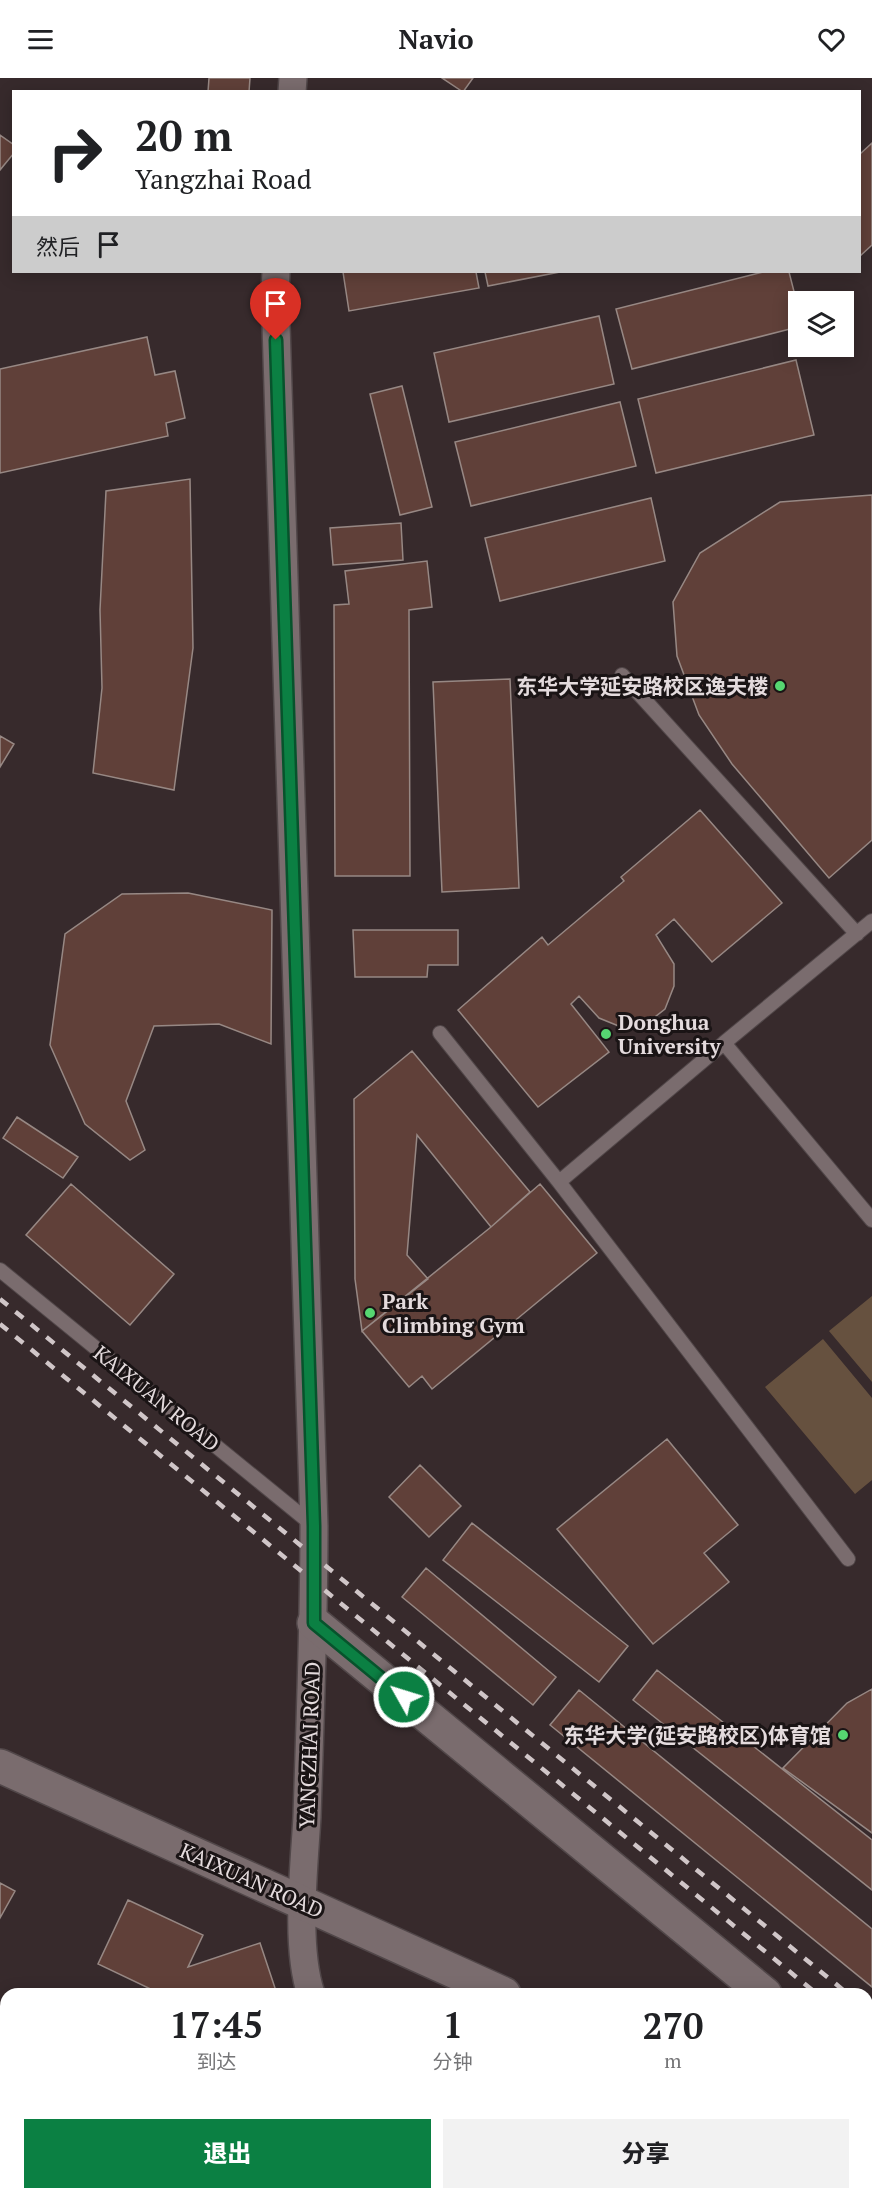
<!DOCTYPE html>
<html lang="zh">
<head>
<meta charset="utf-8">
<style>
	:root { --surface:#fff; --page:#f2f2f2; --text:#202124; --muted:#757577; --accent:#0b8043 }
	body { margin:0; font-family:"PT Serif","Noto Sans SC",serif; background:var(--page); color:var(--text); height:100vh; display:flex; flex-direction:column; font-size:22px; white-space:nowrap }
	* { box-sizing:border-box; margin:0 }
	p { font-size:20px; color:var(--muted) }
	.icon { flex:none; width:33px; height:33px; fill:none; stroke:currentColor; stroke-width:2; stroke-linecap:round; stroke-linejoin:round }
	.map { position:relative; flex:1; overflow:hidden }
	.side { position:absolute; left:0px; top:1910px; width:873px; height:212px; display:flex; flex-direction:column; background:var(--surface); border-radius:18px 18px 0 0; box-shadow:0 3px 15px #0003 }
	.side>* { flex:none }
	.banner { position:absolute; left:12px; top:12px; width:849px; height:183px; border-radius:0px; box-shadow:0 3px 15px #0003; background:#fff; color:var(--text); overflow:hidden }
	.fabs { position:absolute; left:788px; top:213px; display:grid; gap:12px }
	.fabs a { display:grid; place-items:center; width:66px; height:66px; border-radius:0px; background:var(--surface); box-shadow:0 3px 15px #0003; font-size:30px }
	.pin { position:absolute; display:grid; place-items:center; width:51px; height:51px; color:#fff; margin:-62px -26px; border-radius:50% 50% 50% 0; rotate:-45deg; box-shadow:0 0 6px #0007 }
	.pin .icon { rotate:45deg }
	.me { position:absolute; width:66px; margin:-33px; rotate:309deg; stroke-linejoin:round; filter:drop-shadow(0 0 4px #0008) }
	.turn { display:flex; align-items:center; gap:21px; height:126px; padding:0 24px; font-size:27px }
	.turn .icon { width:78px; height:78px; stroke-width:2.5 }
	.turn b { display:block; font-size:42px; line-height:51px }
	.then { display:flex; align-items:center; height:57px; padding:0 24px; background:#0003; gap:12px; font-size:22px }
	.eta { display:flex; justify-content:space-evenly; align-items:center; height:102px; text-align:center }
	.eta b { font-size:36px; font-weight:800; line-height:42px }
	.action { display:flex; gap:12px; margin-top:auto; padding:12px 24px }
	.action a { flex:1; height:69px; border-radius:0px; background:var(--accent); color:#fff; font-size:24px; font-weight:800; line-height:69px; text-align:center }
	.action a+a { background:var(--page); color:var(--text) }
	header { display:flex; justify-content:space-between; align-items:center; height:78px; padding:0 24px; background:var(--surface); font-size:27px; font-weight:800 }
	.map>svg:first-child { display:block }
</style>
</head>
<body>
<header><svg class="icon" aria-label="menu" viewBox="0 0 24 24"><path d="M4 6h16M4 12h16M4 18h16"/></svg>Navio<svg class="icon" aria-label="heart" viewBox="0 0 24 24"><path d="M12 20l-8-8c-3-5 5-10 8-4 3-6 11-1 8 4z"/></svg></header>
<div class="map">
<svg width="872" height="2120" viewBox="0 0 872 2120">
	<rect width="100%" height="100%" fill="#372a2c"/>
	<path fill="#66513f" d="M872,1218V1304L829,1253Z
		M823,1261L872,1320V1402L855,1416L765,1309Z"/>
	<path fill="#604039" stroke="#978884" stroke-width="1.5" d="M209,0H250L249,14H208Z
		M442,0H473L463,14Z
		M0,57L14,67V75L0,92Z
		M872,65V167L860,178V76Z
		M343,194H476L479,210L349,233Z
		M485,194H560L488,208Z
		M763,194H789L798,229V249L632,291L616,231Z
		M599,238L614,306L449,344L434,275Z
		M147,259L155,297L175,293L185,340L166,345L168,358L0,395V291Z
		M796,282L814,357L656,395L638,321Z
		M402,308L432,429L400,437L370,316Z
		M620,324L636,388L471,428L455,364Z
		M190,401L193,570L174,712L93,695L102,610L100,532L106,413Z
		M872,417V762L829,800L732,686L699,637L677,578L673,524L700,475L780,424Z
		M651,420L665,483L500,523L485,460Z
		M401,445L403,482L333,487L330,450Z
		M427,483L432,529L409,532L410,798H335L334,527L349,526L345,493Z
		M510,601L519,810L442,814L433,604Z
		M0,658L14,666L0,689Z
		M700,732L782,825L712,884L674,841L656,857L674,886V908L665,931L646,946L621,949L599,940L579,918L571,926L609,974L538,1029L458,932L542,859L548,867L624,803L621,799Z
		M188,815L272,832L271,966L219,946L154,948L126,1023L145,1072L130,1082L85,1046L50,967L65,856L122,816Z
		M353,852H458V887H428L427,899H355Z
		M412,973L530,1114L491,1149L417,1057L407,1177L428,1201L362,1253L355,1201L354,1021Z
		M17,1039L78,1079L63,1100L3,1060Z
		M71,1106L174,1196L130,1247L26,1157Z
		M540,1106L597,1175L432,1311L422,1298L409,1309L362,1253L491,1149Z
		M667,1361L738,1447L704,1475L729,1504L653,1566L557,1451Z
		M420,1387L461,1428L429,1459L389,1419Z
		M472,1445L628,1568L599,1604L443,1482Z
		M426,1490L556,1599L533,1627L402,1519Z
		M657,1592L872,1762V1812L633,1622Z
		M872,1611V1755L783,1690L847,1625Z
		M579,1612L872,1851V1909L550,1647Z
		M0,1805L15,1813L0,1840Z
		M128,1822L203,1857L188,1889L260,1865L277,1916H161L98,1886Z
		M229,2115H336L338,2120H230Z
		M405,2115H458L460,2120H406Z
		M640,2115H702L709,2120H647Z"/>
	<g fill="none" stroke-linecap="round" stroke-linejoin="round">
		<defs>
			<path id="lane" d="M622,597L857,856
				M872,843L724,965L872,1142
				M440,955L559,1104L724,965
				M559,1104L848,1481
				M0,1192L314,1448
				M647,2120L651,2115"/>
			<path id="street" d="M292,14L293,0
				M276,194L275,215L314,1448C314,1545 310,1642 307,1739C304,1790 295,1868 311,1916
				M364,2115V2120"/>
			<path id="secondary" d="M314,1545L765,1916
				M0,1688L504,1916
				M867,1999L872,2004
				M845,2115L852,2120"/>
		</defs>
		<use href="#lane" stroke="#514749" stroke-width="16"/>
		<use href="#street" stroke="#514749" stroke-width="30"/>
		<use href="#secondary" stroke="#514749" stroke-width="36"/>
		<use href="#lane" stroke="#7a6c6e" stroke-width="14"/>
		<use href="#street" stroke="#7a6c6e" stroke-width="27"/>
		<use href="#secondary" stroke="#7a6c6e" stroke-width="33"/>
		<path stroke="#d0c6c8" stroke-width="4.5" stroke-dasharray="10 10" stroke-linecap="butt" d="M0,1221L848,1916
			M0,1246L817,1916
			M867,1931L872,1935
			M867,1957L872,1961"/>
	</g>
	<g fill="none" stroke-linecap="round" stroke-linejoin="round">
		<defs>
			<path id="route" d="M276,262L314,1448V1545L404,1619"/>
		</defs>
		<use href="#route" stroke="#07532c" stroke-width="15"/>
		<use href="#route" stroke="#0b8043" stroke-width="10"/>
	</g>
	<g fill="#56d671" stroke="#1a1415" stroke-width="2">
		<circle cx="780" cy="608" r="6"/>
		<circle cx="606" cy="956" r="6"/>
		<circle cx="370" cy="1235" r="6"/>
		<circle cx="843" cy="1657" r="6"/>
	</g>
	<g text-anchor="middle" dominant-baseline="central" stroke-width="6" stroke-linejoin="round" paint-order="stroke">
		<g font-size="21" font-weight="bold" fill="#e4dbdd" stroke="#1a1415" text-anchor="end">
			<text x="768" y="608">东华大学延安路校区逸夫楼</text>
			<text x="618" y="944" text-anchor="start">Donghua<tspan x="618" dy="24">University</tspan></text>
			<text x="382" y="1223" text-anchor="start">Park<tspan x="382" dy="24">Climbing Gym</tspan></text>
			<text x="831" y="1657">东华大学(延安路校区)体育馆</text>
		</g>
		<g font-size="21" fill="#e4dbdd" stroke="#1a1415">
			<text transform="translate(157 1320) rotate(39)">KAIXUAN ROAD</text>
			<text transform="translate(309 1667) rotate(-88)">YANGZHAI ROAD</text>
			<text transform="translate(252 1802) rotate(24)">KAIXUAN ROAD</text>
		</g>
	</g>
</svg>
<div class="fabs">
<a><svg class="icon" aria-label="layers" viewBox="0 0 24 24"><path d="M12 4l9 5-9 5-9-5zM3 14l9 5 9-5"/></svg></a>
</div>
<div class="pin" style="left:276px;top:262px;background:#d93025"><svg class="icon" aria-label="arrive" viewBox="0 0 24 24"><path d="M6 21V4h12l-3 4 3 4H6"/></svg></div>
<svg class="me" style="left:404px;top:1619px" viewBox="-20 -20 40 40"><circle r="17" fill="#0b8043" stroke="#fff" stroke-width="3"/><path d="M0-11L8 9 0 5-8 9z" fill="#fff"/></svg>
<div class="banner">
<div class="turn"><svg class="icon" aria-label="right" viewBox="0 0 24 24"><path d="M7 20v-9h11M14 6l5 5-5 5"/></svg><div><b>20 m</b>Yangzhai Road</div></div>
<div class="then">然后<svg class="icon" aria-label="arrive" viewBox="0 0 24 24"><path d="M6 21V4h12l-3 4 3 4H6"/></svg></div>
</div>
<section class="side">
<div class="eta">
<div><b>17:45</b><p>到达</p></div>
<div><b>1</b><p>分钟</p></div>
<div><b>270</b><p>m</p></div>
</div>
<div class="action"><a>退出</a><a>分享</a></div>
</section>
</div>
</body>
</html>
